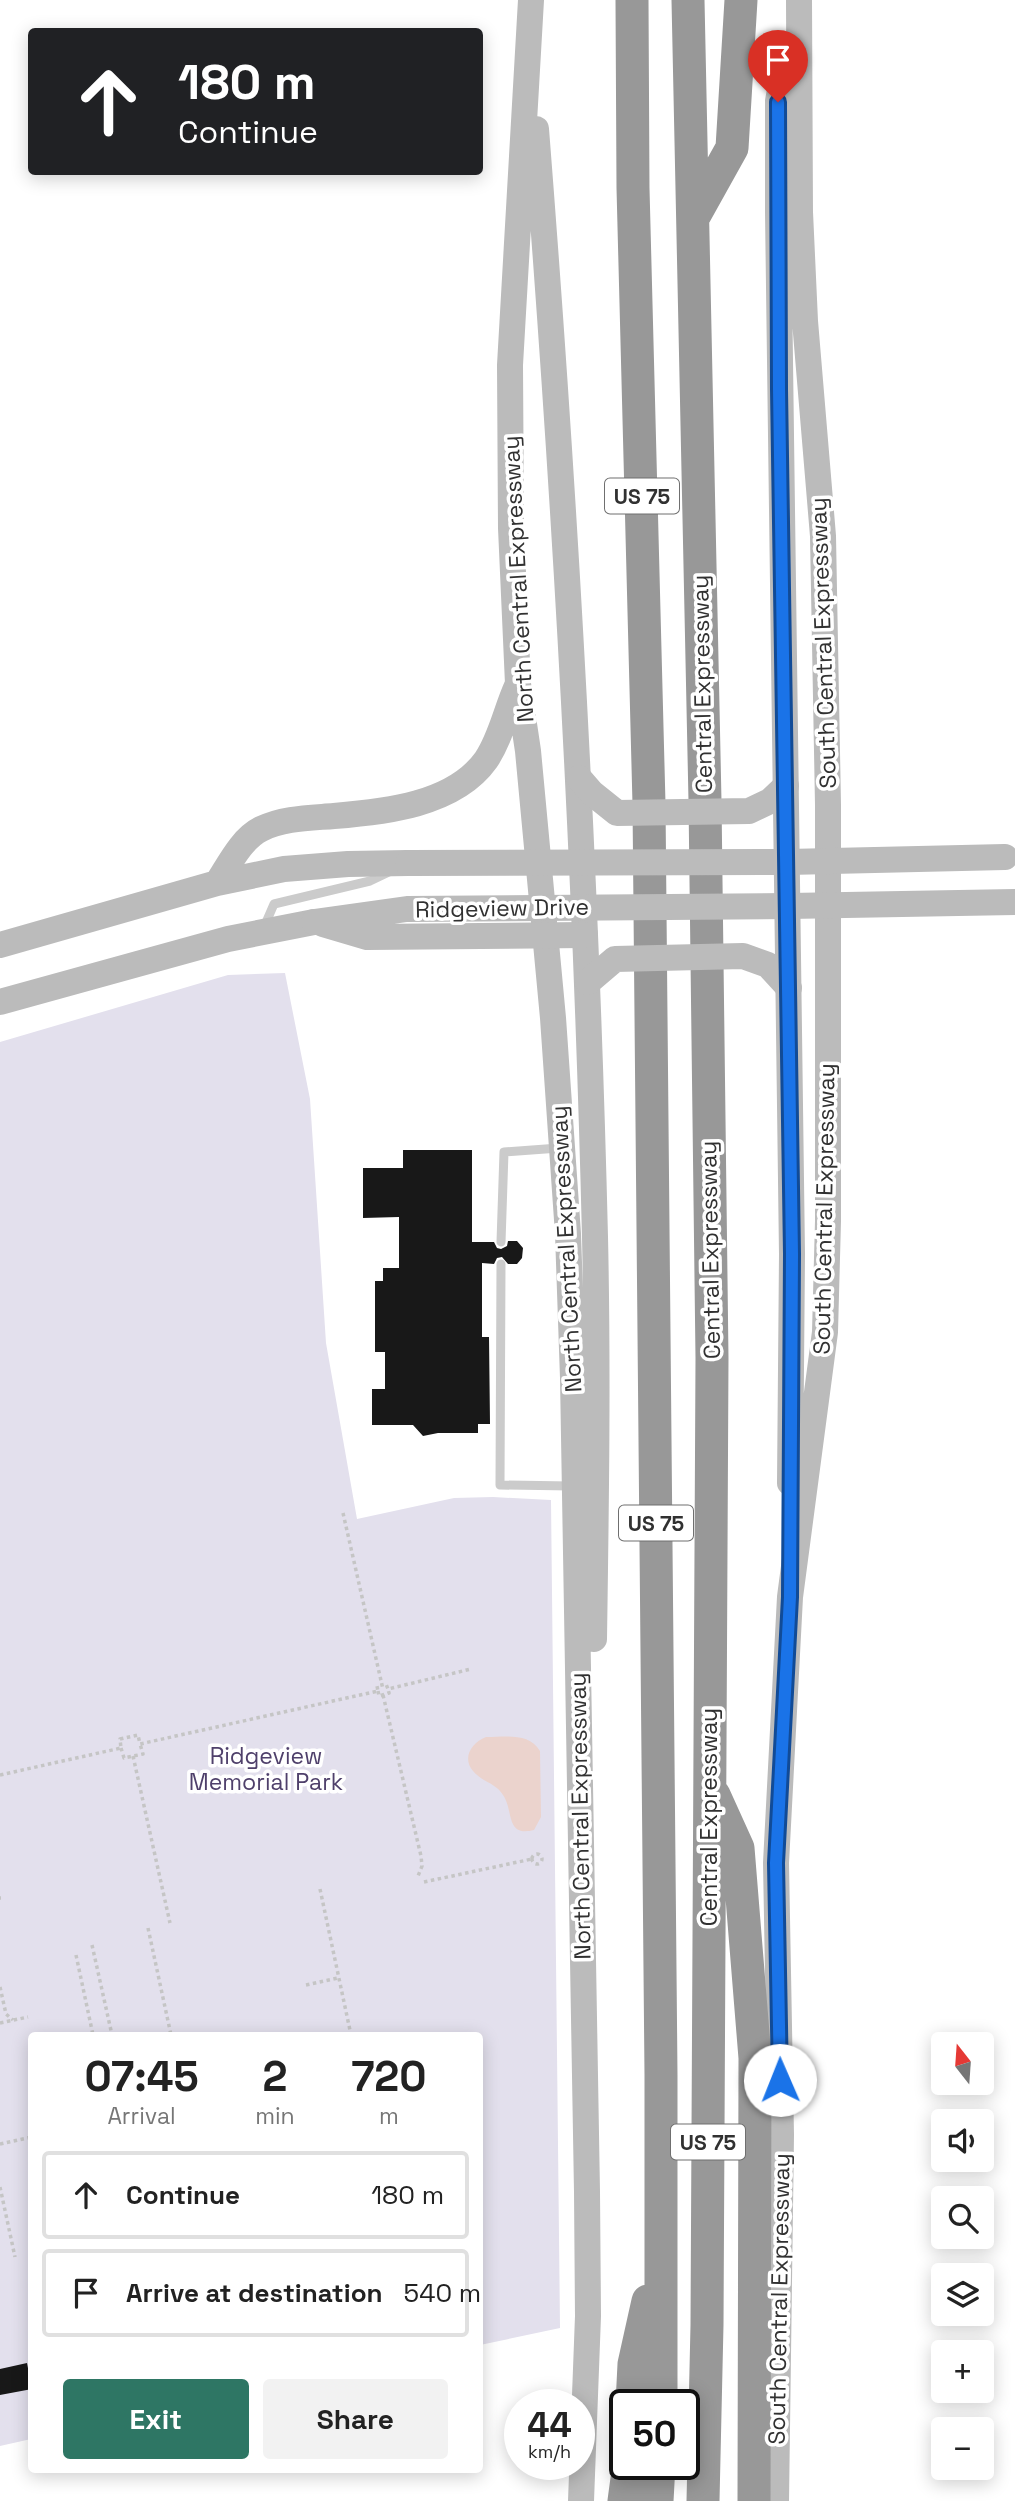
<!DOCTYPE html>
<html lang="en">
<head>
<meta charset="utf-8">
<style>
	:root { --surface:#fff; --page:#f2f2f2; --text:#222; --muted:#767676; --line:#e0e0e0; --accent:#2e7664 }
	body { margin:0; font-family:"Space Grotesk",sans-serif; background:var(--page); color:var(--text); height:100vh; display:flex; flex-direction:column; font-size:26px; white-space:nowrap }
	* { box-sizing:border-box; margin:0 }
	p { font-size:23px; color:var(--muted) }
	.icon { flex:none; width:38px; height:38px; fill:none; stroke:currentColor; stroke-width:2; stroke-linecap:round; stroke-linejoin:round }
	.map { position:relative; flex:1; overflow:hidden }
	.details { position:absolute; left:28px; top:2032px; width:455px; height:441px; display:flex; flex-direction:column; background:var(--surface); border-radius:7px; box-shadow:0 4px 18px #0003 }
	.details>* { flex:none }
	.top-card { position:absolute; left:28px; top:28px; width:455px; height:147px; border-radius:7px; box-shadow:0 4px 18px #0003; background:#202124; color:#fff; overflow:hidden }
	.needle { width:46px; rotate:343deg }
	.controls { position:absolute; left:931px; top:2032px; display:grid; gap:14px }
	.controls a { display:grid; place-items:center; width:63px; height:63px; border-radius:7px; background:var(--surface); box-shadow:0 4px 18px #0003; font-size:35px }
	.speed { position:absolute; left:504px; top:2389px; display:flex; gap:14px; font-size:35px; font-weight:700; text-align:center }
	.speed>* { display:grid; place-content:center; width:91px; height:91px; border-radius:50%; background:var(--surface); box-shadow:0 4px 18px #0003; line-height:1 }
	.speed small { font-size:18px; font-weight:400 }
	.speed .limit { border:4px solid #111; border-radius:10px; background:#fff; color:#111 }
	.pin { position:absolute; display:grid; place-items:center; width:60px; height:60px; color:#fff; margin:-72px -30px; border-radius:50% 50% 50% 0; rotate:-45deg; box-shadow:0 0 7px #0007 }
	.pin .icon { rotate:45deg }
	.me { position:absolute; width:77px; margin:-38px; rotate:359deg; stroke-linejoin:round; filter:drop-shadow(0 0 5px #0008) }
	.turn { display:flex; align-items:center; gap:24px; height:147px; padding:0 35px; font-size:32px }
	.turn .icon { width:91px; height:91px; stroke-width:2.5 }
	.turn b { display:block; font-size:49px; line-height:60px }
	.eta { display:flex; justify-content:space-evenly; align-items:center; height:119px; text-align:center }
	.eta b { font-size:42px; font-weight:700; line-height:49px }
	.cta { display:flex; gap:14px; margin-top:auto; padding:14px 35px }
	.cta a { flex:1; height:80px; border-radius:7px; background:var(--accent); color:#fff; font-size:28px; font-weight:700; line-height:80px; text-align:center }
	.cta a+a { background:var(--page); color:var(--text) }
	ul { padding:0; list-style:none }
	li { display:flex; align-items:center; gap:21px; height:88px; margin:0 14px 10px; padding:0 21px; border:4px solid var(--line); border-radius:7px }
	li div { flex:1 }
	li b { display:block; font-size:26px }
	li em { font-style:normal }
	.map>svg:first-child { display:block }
</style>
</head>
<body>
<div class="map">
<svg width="1015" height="2501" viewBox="0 0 1015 2501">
	<rect width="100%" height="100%" fill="#fff"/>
	<path fill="#e3e0ed" d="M285,973L310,1099L326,1343L357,1519L454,1498L493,1497L551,1500L560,2328L480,2345V2035H32L31,2439L0,2446V1042L228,975Z"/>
	<path fill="#ebd3cd" d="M486,1737C505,1737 529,1732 540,1751L541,1817L534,1830C505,1837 514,1811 503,1795C496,1783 482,1782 473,1771C462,1758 471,1743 486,1737Z"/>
	<path fill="#181818" d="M403,1150H472V1242H494L497,1248L501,1249L507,1246L508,1241H517L523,1248L522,1258L517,1264H508L502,1257L497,1258L494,1264L482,1263V1337H489L490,1424H478V1433H438L423,1436L413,1425H372V1389H385V1352H375V1281H383V1268H399V1217L363,1218V1168H403Z
		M27,2363L32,2389L0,2395V2369Z"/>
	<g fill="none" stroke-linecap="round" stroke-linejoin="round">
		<path stroke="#c5c5c5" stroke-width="3.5" stroke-dasharray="3.5 3.5" stroke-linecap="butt" d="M343,1513L382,1685
			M378,1691L379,1696L389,1693L388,1689
			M383,1695L421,1856L422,1866L418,1876
			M121,1748L124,1758L143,1754L140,1744
			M133,1756L170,1923
			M0,1775L121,1748L120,1739L138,1735L140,1744L378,1691L377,1686L386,1684L388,1689L471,1669
			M532 1859a5 5 0 1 1 10 0a5 5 0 1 1-10 0Z
			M424,1882L532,1859
			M320,1889L351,2035
			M0,1898H1
			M148,1928L171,2035
			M92,1945L112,2035
			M76,1955L93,2035
			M306,1985L338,1978
			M0,1987L6,2014L13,2020
			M0,2023L28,2017
			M0,2144L32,2137
			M0,2187L15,2257"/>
		<path stroke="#cbcbcb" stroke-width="9" d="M264,927L274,904L370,881L391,871
			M501,1242L504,1152L559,1148
			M501,1264L500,1485L571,1486"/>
		<path stroke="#bbb" stroke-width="26" d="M531,0L510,365L511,528L518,684L528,751L553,1018L568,1234L573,1378L587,2192L588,2316L581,2501
			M788,46L778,101V212L792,1254L790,1483
			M536,129C565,498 586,867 595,1237C598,1371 596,1505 594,1639
			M217,883C229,865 241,839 261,829C283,818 310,818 334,816C384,812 454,805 486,760C501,738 506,710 517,686
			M0,945L217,883L284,869L348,864L408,863
			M0,1002L228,939L314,922
			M776,2501L781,2135L776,1863L790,1597L825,1332L828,1221V805L823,536L805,321L800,212L799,0"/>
		<path stroke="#989898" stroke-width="33" d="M632,0L633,188L649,804L661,2075V2404
			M688,0L705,801L712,1358L707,2325L703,2501
			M693,218L732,148L741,0
			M714,1795L738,1848L755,2058L754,2501
			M632,2404L634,2364L648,2301
			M624,2501L629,2464
			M657,2501L659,2464"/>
		<path stroke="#bbb" stroke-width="26" d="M579,778L592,793L617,813L749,811L770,801L786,786
			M408,863L788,862L1005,857
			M314,922L407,909L789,906L1015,902
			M323,924L367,937L585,935
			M588,982L615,959L743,956L768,965L789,988"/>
	</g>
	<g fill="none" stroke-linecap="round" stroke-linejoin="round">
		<defs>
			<path id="route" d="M778,102L779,389L792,1254L790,1597L776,1863L780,2080"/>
		</defs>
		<use href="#route" stroke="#114b97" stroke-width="18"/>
		<use href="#route" stroke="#1a73e8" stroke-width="12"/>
	</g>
	<g text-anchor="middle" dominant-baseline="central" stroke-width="7" stroke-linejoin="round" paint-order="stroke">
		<g fill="#fff" stroke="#6f6f6f" stroke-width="2">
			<rect x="605" y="478.5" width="74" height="35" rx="5"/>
			<rect x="619" y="1505.5" width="74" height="35" rx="5"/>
			<rect x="671" y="2124.5" width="74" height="35" rx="5"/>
		</g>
		<g font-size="21" font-weight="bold" fill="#313131">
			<text x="642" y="496">US 75</text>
			<text x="656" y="1523">US 75</text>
			<text x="708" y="2142">US 75</text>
		</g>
		<g font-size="23" fill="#313131" stroke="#fff">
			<text transform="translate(518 579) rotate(-93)">North Central Expressway</text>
			<text transform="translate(823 643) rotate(-92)">South Central Expressway</text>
			<text transform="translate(702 684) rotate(-91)">Central Expressway</text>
			<text transform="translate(502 908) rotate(-1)">Ridgeview Drive</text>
			<text transform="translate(824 1209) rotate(-89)">South Central Expressway</text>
			<text transform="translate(566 1249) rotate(-93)">North Central Expressway</text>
			<text transform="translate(710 1250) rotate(-91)">Central Expressway</text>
			<text transform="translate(580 1816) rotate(-91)">North Central Expressway</text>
			<text transform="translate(709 1817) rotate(-90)">Central Expressway</text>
			<text transform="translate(779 2299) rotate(-89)">South Central Expressway</text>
		</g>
		<g font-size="23" fill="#4f406b" stroke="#fff">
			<text x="266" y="1756">Ridgeview<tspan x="266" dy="26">Memorial Park</tspan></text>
		</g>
	</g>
</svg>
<div class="controls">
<a><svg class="needle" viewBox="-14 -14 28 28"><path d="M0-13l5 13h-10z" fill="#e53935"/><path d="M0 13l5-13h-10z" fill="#767676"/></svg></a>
<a><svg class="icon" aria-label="sound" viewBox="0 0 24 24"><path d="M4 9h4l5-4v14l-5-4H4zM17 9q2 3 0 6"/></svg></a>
<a><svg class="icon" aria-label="search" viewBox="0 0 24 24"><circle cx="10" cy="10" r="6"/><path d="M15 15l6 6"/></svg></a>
<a><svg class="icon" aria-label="layers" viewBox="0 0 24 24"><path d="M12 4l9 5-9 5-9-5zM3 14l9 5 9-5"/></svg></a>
<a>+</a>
<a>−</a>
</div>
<div class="speed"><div>44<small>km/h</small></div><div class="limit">50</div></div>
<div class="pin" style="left:778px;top:102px;background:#d93025"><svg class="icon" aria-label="arrive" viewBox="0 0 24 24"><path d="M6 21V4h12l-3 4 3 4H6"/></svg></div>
<svg class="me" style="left:780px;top:2080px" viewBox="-20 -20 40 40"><circle r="19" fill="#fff"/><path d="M0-13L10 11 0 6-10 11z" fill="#1a73e8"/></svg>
<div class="top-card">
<div class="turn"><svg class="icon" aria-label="ahead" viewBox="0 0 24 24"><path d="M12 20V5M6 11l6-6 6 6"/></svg><div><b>180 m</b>Continue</div></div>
</div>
<section class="details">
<div class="eta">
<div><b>07:45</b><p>Arrival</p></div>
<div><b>2</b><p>min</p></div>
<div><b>720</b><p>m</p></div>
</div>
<ul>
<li><svg class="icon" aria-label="ahead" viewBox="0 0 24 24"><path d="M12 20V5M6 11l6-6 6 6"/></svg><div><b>Continue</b></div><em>180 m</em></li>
<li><svg class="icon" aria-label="arrive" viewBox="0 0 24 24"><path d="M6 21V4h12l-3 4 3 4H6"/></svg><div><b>Arrive at destination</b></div><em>540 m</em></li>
</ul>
<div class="cta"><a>Exit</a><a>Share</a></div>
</section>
</div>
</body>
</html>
